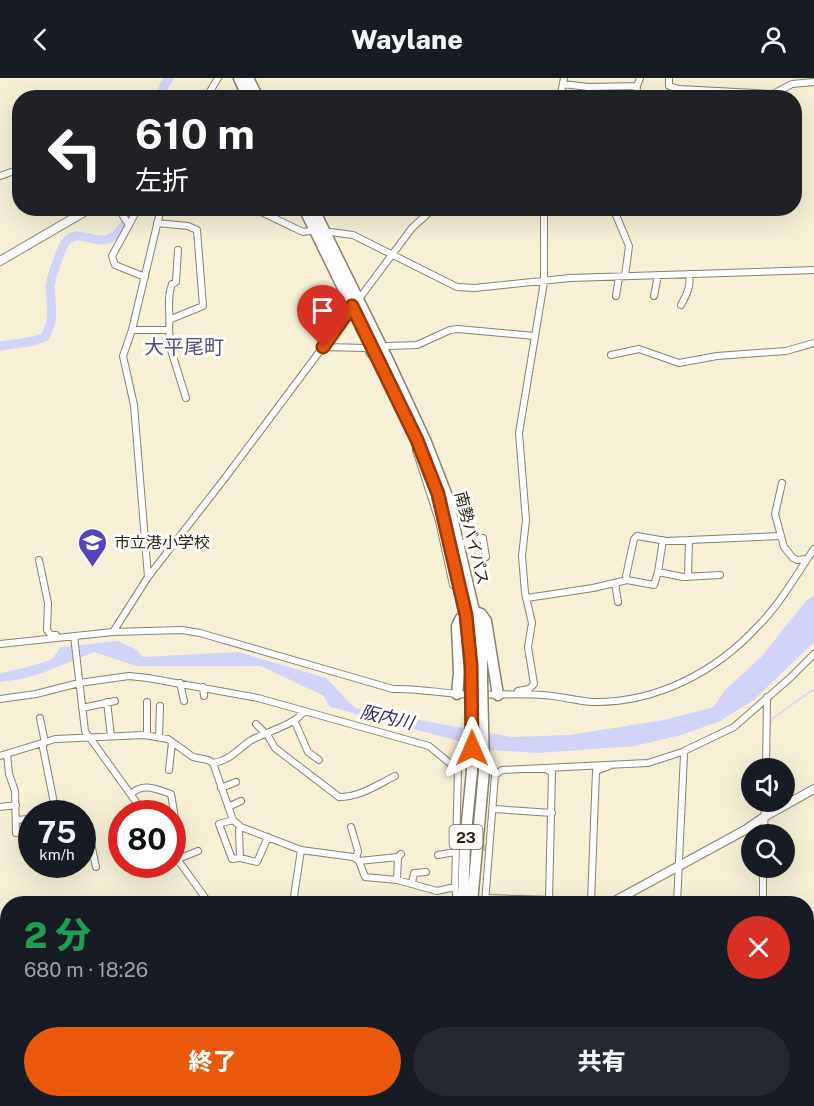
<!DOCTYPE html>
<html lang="ja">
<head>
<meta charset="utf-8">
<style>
	:root { --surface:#171b24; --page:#242831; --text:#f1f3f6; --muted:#9ea1a6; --accent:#ea580c }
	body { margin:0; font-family:"Public Sans","Noto Sans JP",sans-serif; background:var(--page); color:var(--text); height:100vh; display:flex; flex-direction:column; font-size:22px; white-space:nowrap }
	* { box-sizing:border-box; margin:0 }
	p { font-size:20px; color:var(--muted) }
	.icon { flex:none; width:33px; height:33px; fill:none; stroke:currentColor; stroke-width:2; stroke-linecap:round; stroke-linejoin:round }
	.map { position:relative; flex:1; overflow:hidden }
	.details { position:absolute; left:0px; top:818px; width:814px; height:212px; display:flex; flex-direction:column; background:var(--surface); border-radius:24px 24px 0 0; box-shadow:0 6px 24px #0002 }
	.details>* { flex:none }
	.hud { position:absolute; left:12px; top:12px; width:790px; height:126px; border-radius:24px; box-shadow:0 6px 24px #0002; background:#202124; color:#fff; overflow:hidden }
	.buttons { position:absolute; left:741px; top:680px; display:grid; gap:12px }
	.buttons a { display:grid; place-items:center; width:54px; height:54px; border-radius:50%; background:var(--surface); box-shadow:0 6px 24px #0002; font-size:30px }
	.speed { position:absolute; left:18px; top:722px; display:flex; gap:12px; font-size:30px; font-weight:700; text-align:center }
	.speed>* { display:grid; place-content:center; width:78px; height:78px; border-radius:50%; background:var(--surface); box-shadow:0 6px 24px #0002; line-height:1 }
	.speed small { font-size:15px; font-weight:400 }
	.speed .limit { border:9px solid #d22; background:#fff; color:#111 }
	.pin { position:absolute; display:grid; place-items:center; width:51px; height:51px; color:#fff; margin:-62px -26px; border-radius:50% 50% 50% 0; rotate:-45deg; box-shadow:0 0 6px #0007 }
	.pin .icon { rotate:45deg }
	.me { position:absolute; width:66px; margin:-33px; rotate:0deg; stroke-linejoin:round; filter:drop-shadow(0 0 4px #0008) }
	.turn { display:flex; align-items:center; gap:21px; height:126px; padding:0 24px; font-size:27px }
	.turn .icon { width:78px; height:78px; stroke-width:2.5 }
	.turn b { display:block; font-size:42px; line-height:51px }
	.round { display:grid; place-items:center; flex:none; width:63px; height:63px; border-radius:32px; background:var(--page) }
	.summary { display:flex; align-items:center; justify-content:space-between; height:102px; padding:0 24px }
	h1 { font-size:36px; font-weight:800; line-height:45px; color:#1e9e55 }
	.cta { display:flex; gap:12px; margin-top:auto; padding:12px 24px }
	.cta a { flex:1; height:69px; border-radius:36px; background:var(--accent); color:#fff; font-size:24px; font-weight:800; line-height:69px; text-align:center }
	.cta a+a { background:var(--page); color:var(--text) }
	header { display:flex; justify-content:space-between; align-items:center; height:78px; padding:0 24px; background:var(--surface); font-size:27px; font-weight:800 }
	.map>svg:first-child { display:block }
</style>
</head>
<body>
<header><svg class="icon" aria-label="back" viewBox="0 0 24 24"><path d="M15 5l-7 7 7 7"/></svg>Waylane<svg class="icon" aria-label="person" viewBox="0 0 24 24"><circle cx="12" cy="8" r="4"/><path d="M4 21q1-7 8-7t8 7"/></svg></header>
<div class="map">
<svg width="814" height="1028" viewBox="0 0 814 1028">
	<rect width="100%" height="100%" fill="#f7f0d7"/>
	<path fill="#d2d3f9" d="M814,517V564L754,622L718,644L681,657L635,668L537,675L493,672L330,629L324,618L261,588H136L94,574L42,595L21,601L0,604V595C7,594 46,585 52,581C55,578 58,572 61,569L118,563L135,571L143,579L238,574L326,600L355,630L512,659L569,657L664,642L714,629L724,613L761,579L806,523Z"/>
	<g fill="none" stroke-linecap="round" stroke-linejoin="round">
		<path stroke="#d2d3f9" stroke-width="1.5" d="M770,647L773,640L814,611"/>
		<path stroke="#d2d3f9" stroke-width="9" d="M162,20L164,8L169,0
			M0,268L34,263L45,259C55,241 51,227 50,209C50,202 61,171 65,165C80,144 101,179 122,150C127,144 132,138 134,130"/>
		<path stroke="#cdc7b1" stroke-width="6" stroke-dasharray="6 3" stroke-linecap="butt" d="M462,769L489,770"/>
		<defs>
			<path id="street" d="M669,0V8L679,11L773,16L792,6L814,4
				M563,6L588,9L637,8L640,0
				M206,20L218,0
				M560,20L564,0
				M636,20L637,8
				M0,98L20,91
				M118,130L129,147L112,178L115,187L145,199
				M253,130L303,154L315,152L353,157L457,209L475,210L570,200L814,192
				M613,130L629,168L625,198
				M157,145L188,148L197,152L203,228L171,241
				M129,147L138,130
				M616,218L619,199
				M654,218L658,197
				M681,227C687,216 691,209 689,196
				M132,252H169C171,236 166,221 172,206L176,204L178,172
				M169,252L171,272L186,320
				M387,268L417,267L450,252L458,251L534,258
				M323,269L367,270L370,276
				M171,272L187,267
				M611,277L639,271L679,285L717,278L786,273L814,265
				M416,372L439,443L453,507
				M782,405L775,436L784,469L793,480L797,482L806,481
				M459,466L483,460L486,479
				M39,482L48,525L47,552L51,557H56
				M658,494L663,462
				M148,499L225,400L412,150L434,130
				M688,499L689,462
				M627,502L626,498L634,461L637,458L666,463L781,458
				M615,505L618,524
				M527,520L593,510L627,502L654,507L658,494L683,499L720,497
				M113,554L148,499L134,327L123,278L132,252L161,130
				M74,558L85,653L144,735
				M0,566L113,554L182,552L200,555L393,611C415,610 435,614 457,616C485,618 514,615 543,617C560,618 576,623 593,624C656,625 716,594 758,548C781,525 796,497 814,471
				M180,605L184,623
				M203,609L204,618
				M518,613L529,611L534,606L528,569L532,545L525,515L522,478L526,442L519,355L544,204V130
				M0,621L36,616L79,605L129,598L148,600L258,620L429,668L458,692L455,809
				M107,624L111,658
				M147,624V657
				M82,630L115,623
				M40,640L45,665
				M294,642L308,674L319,682
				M256,646L268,658L275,670L339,719C360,719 377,707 395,698
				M159,659L160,628
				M42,665L56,735
				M7,676L9,696L15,713L16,755
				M0,678L55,661L144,657L168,661L193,679L208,682L213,685L233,742L241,749L301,772L353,779L359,783L365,799L397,802L437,813L455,809L457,825
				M213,685C229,683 237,672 250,663C264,654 296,647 304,633
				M543,690L552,694L549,821
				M766,690L767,619
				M169,692L172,664
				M221,710L236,704
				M131,716C143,704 156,711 171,716L175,740
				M0,729L16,727
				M228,729L241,723
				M494,731L552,735
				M16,742L28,741
				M233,742L219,746L232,781L240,780L257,784L268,759
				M351,749L358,773L356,781
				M764,756L765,723
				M82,766L88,765L92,770L96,789
				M172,774L209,825
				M438,777L455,774
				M240,780L239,752L241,749
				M178,781L198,773
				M359,783L398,779
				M397,802L398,779L401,776
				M412,805L414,795L426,794
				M485,820L591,823V825
				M591,823L596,693L609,688
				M293,825L301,772
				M485,825L495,697L502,692L648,685L682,674L734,649L790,600L814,576
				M677,825L684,677L682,674
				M763,825V789
				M0,880L8,877
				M0,928L8,924
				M807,947H814
				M0,955L8,953
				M810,973H814
				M0,987H8
				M0,1002L8,1001
				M21,1022L23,1028
				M223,1022V1028
				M355,1022L360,1028
				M756,1022V1028
				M150,1028V1022
				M485,1028V1022
				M584,1028V1022
				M671,1028V1022"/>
			<path id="secondary" d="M0,183L91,130
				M611,825L745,752L764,739L814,711
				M320,1028L328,1022"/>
			<path id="highway" d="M239,0L248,20
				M248,0L258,20
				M304,130L417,362L438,415L466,537L472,603
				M313,130L387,280L426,364L447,418L474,533L482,575V603
				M474,533L481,536L486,543L498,617
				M457,616L459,595L457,548L461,540L466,537
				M463,825L465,764L472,693
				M472,825L484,693
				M456,1022V1028
				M465,1022L466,1028"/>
		</defs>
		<use href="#street" stroke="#88826b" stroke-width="8"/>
		<use href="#secondary" stroke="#88826b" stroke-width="10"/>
		<use href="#highway" stroke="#88826b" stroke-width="13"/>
		<use href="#street" stroke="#fff" stroke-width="6"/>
		<use href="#secondary" stroke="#fff" stroke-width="8"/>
		<use href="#highway" stroke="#fff" stroke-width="10"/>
		<defs>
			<path id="highway-bridge" d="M472,603V693
				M482,603L484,693"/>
		</defs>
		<use href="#highway-bridge" stroke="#88826b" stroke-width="13" stroke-linecap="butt"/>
		<use href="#highway-bridge" stroke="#fff" stroke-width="10"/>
	</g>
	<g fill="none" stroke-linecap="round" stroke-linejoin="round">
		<defs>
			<path id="route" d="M323,269L352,228L417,362L438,416L466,537L471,588L472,670"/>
		</defs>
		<use href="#route" stroke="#983908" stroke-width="15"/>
		<use href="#route" stroke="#ea580c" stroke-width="10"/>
	</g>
	<defs>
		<symbol id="school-pin" viewBox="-11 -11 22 30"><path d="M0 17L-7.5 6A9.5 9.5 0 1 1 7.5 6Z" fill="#5642ba" stroke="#fffdf8"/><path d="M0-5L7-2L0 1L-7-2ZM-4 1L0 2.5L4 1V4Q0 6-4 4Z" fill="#fff"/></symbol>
	</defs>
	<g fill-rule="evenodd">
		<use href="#school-pin" x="76" y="448" width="33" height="45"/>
	</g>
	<g text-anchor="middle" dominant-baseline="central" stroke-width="6" stroke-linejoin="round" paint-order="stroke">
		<rect fill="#fffdf8" stroke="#67645d" stroke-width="1.5" x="449.5" y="747" width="33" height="24" rx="4.5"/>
		<g font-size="15" font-weight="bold" fill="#26231a">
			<text x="466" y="759">23</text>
		</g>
		<g font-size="16" fill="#26231a" stroke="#fffdf8">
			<text transform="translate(472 460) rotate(76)">南勢バイパス</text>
		</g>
		<g font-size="16" fill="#26231a" stroke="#fffdf8" text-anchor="start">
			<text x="114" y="464">市立港小学校</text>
		</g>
		<g font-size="18" font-style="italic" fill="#2f2961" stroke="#fffdf8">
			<text transform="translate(387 639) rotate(13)">阪内川</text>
		</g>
		<g font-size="20" fill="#4f4a88" stroke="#fffdf8">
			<text x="184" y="269">大平尾町</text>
		</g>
	</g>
</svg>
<div class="buttons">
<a><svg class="icon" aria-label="sound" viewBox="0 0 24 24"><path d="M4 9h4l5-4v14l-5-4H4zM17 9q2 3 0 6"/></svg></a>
<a><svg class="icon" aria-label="search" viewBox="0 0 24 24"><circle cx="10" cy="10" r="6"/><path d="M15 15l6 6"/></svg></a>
</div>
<div class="speed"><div>75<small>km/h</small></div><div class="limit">80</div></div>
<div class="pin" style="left:323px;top:269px;background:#d93025"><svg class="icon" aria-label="arrive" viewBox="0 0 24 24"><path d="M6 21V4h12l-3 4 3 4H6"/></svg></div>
<svg class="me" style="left:472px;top:670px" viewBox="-20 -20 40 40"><path d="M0-17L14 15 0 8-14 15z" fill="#ea580c" stroke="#fff" stroke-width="4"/></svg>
<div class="hud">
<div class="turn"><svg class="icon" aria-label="left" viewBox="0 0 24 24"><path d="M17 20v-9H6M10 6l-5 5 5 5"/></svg><div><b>610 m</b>左折</div></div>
</div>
<section class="details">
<div class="summary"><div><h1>2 分</h1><p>680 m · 18:26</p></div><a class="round" style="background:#d93025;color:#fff"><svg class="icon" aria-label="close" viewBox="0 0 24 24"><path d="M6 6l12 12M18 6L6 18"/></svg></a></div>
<div class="cta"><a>終了</a><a>共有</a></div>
</section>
</div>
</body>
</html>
